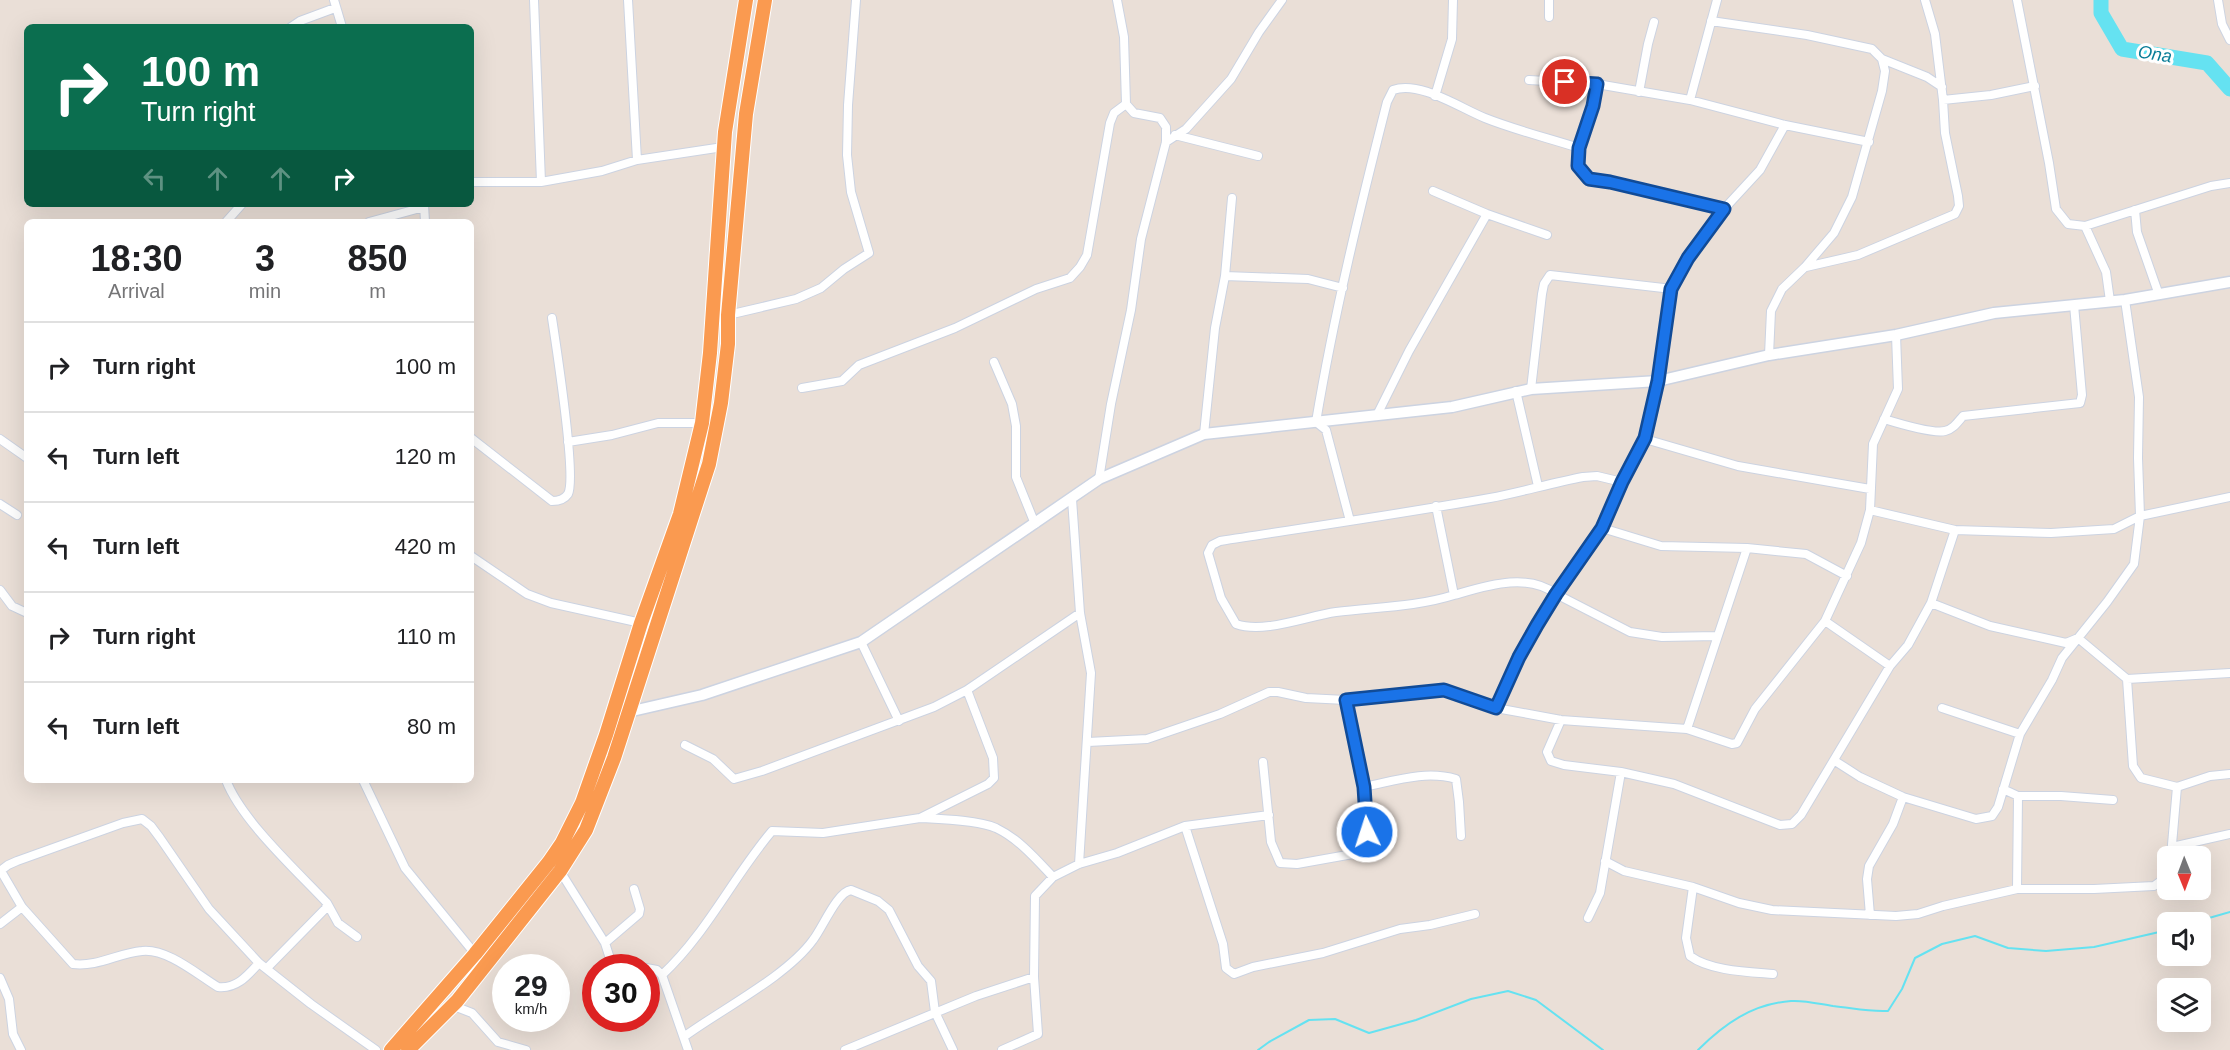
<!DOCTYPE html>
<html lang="en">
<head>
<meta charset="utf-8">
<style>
	:root { --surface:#fff; --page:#f2f2f2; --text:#202124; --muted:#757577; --line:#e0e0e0 }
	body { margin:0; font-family:Helvetica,sans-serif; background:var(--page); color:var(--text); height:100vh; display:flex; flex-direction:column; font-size:22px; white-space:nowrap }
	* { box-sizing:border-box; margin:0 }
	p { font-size:20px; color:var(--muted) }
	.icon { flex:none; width:33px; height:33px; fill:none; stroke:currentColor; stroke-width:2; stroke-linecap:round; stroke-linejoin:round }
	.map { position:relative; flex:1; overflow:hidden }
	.side { position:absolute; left:24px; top:219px; width:450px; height:564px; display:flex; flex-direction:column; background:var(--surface); border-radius:9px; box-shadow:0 6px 24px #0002 }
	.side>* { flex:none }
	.guide { position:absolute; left:24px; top:24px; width:450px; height:183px; border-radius:9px; box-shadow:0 6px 24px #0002; background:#0b6e4f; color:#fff; overflow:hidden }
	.needle { width:39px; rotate:179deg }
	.fabs { position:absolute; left:2157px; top:846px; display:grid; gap:12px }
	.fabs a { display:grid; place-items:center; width:54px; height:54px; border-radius:9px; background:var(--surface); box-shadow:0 6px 24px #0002; font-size:30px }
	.speed { position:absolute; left:492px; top:954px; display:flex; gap:12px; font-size:30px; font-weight:700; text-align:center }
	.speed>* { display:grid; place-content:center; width:78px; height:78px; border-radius:50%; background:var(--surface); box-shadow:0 6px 24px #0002; line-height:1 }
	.speed small { font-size:15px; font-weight:400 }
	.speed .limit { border:9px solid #d22; background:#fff; color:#111 }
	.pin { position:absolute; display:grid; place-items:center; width:51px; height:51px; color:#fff; margin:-26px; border:3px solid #fff; border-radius:50%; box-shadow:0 2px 6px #0007 }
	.me { position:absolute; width:66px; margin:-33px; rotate:356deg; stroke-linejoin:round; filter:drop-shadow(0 0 4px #0008) }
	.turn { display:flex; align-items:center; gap:21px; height:126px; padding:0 18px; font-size:27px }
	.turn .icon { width:78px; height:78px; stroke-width:2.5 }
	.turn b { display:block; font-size:42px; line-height:51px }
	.lanes { display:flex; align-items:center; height:57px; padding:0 18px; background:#0003; justify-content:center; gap:30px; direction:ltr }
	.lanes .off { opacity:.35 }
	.eta { display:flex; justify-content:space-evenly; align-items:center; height:102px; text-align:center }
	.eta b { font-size:36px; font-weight:700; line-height:42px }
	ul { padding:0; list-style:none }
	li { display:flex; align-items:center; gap:18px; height:90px; padding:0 18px; border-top:2px solid var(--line) }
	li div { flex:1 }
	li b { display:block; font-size:22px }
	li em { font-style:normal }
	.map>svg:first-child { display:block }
</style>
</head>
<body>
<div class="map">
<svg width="2230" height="1050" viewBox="0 0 2230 1050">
	<rect width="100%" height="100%" fill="#eadfd7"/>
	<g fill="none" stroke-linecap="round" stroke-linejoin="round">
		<path stroke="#65e2f1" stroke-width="2" d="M2195,922L2230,912
			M1258,1050L1269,1042L1309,1020L1335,1019L1369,1033L1416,1020L1471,999L1508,991L1536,1000L1603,1050
			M1698,1050C1724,1024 1752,1004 1791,1001C1804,1000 1820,1004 1833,1006C1853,1008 1867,1012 1888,1011L1902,989L1915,958L1942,944L1975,936L2008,948L2046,951L2094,947L2168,930"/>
		<path stroke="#65e2f1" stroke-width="15" d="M2101,0V13L2122,49L2207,63L2230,89"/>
		<defs>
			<path id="minor" d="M334,0L342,27
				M628,0L637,160
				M1549,0V17
				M2017,0L2049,163L2056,209L2068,224L2085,226L2106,272L2110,301
				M2218,0L2222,24L2230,40
				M1711,21L1807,35L1872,49L1882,59L1885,71L1882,91L1852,197L1834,233L1805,267L1782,289L1771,311L1769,355
				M291,27L300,21L335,8
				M1882,59L1927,77L1942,87
				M1529,80L1597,84
				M1639,92L1648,44L1654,22
				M1435,96L1452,39L1453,0
				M1690,100L1717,0
				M1943,100L1991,95L2035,86
				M1175,135L1258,156
				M1166,142L1186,129L1231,79L1259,32L1282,0
				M471,182H541L534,0
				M541,182L602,171L637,160L723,147
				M1433,191L1487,214L1547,235
				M424,204L425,222
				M1724,209L1610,182L1589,179L1578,166C1579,138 1592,112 1597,84L1690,100L1785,125L1869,142
				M2135,210L2137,232L2159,295
				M226,222L242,204
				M369,222L424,207
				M2085,226L2211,186L2230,183
				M1806,267L1858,255L1955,214L1959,206L1958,196L1945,133L1943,100L1935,34L1925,0
				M1225,276L1308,279L1343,288
				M728,315L796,299L821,288L844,269L869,253L851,192L847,155L848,105L856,0
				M994,362L1012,404L1016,426V477L1035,524
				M802,388L842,381L859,365L955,328L1036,289L1070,278L1080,267L1087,255L1110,123L1114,113L1126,104
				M1531,389L1542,294L1544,284L1550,275L1672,289
				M1516,391L1538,486
				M1377,415L1409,351L1487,214
				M1884,419C1897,423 1933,434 1945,431C1953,429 1957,423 1963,416L2080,403L2082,395L2074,305
				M1204,434L1215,328L1225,276L1232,198
				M471,438L552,501C558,501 564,500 568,494C577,478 556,345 552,318
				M0,439L27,458
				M1645,439L1738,466L1870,489
				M568,442L612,435L658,423H702
				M1099,479L1111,404L1131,310L1141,239L1166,142V127L1160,118L1134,113L1126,104L1124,37L1117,0
				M1072,499L1080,613L1091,673L1079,864
				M0,504L17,515
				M1436,506L1454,595C1416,607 1376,607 1336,612C1307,616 1264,634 1236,624L1221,598L1208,553L1212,545L1220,541C1310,527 1400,514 1490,498C1521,492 1552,483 1583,477L1597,476L1622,482
				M1870,510L1955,530L2051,533L2114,529L2140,516L2230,497
				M1350,521L1326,430L1316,422C1334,314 1360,208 1387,102L1393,90C1419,80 1460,108 1485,118C1515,130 1548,138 1579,148
				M1602,528L1661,546L1747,548L1806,554L1847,576
				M471,556L527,594L551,603L641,623
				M0,590L12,606L27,613
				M1454,595C1486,586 1527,572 1556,594L1630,632L1662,637L1717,636
				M1931,603L1990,626L2066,643L2078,638L2127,679L2230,673
				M1825,621L1890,666
				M861,642L899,721
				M2127,679L2133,766L2141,778L2177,787L2210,776L2230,774
				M1496,708L1519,657L1556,594L1602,528L1622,482L1645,439L1658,381L1672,289L1687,258L1724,209L1760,170L1785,125
				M1942,708L2020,734
				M1561,720L1547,752L1551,761L1564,765L1621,772L1674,784L1780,825L1792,824L1801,815L1890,666L1908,645L1931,603L1955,530
				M1687,729L1747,548
				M1088,742L1147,739L1220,714L1269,692H1278L1306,698L1346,700L1444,690L1496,708L1561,720L1687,729L1732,744L1737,743L1755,709L1825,621L1861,543L1870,510L1873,444L1898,389L1896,335
				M685,745L713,759L734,779L762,771L934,707L967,690L1080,613
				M1835,761L1860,777L1903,797L1976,819L1992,816L1998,807L2020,734L2052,680L2062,658L2107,602L2134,564L2140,516L2138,458L2139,397L2125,300
				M1263,762L1271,842L1280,863L1297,864L1364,852L1370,844L1364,787L1346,700
				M226,780C241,820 297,871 327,903L326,908L267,968
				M363,780L405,868L485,966
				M1364,787C1394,781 1425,770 1456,779L1459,802L1461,836
				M2003,789L2018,796H2061L2113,800
				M2018,796L2017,889H2094L2154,886L2168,876
				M920,818C940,819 978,820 996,828C1019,839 1036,859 1053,877L1079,864L1117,853L1185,826L1269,815
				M1185,826L1223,944L1226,968L1234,974L1253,967L1323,953L1400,929L1430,925L1475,914
				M2172,847L2230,834
				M2171,856L2177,787
				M1605,861L1624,871L1693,887L1739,903L1772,910L1896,916L1918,914L1943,906L2017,889
				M0,871L8,865L17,861L123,823L142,819L151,826L160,838L209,909L259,963L311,1004L376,1050
				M1,871L22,907L73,964C98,967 118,953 142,951C167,948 198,975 218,987C237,989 248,975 259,963
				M560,871L605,943L613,968
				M1693,887L1686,938L1690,956C1710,971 1749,972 1773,974
				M327,903L338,923L357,937
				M1870,915L1867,879L1869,866L1893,824L1903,797
				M1588,918L1600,893L1621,772
				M0,924L22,907
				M605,943L639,914L640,909L634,889
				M646,968L657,970L662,975L688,1050
				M662,975C707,933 733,877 772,831L823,833L920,818L988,784L994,778L993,758L967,690
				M0,978L9,999L13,1034L21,1050
				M457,1002L454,1006L472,1013L498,1042L526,1050
				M685,1036C722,1009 787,976 813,940C823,927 837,892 851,890L878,901L889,910L918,966L931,981L935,1012L953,1050
				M845,1050L976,996L1034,977
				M1002,1050L1038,1034L1034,977L1035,896L1053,877"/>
			<path id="tertiary" d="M628,712L702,695L861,642L1099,479L1204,434L1452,407L1531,389L1658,381L1769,355L1896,335L1994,313L2125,300L2230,282"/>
			<path id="trunk" d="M391,1050L475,954L549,862L562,843L582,803L606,735L641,623L680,514L702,423L710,353L725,132L746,0
				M408,1050L457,1001L560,871L586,830L614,758L709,464L721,403L728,344V315L746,114L765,0"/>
		</defs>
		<use href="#minor" stroke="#ccd3e1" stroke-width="10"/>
		<use href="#tertiary" stroke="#ccd3e1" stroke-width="13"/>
		<use href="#trunk" stroke="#fff" stroke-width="16"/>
		<use href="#minor" stroke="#fff" stroke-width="8"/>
		<use href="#tertiary" stroke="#fff" stroke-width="10"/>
		<use href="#trunk" stroke="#fa9a50" stroke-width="14"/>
	</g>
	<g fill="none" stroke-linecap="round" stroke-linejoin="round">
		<defs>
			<path id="route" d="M1367,832L1364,787L1346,700L1444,690L1496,708L1519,657L1537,625L1556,594L1602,528L1622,482L1645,438L1658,381L1671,289L1688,258L1724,209L1610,182L1589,179L1578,166L1579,148L1593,106L1597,84L1565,82"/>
		</defs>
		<use href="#route" stroke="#114b97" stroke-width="15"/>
		<use href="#route" stroke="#1a73e8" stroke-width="10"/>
	</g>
	<g text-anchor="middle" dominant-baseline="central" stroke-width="6" stroke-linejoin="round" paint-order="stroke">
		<g font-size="18" font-style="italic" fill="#097d97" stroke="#fff">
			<text transform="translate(2155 54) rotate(9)">Ona</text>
		</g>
	</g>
</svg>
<div class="fabs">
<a><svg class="needle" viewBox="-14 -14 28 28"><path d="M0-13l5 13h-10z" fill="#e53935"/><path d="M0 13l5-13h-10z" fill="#757577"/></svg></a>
<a><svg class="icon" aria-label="sound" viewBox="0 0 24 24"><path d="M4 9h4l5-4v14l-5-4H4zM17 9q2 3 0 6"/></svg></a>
<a><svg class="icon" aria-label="layers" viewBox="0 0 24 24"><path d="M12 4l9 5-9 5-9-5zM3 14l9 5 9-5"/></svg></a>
</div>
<div class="speed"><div>29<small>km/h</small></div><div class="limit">30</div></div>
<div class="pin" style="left:1565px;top:82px;background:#d93025"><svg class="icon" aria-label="arrive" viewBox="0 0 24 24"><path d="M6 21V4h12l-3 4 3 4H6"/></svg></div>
<svg class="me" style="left:1367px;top:832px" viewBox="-20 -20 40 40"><circle r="17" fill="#1a73e8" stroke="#fff" stroke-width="3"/><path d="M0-11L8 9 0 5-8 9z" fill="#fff"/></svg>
<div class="guide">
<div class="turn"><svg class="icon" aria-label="right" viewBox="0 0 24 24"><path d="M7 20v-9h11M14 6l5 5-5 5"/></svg><div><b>100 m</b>Turn right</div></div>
<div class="lanes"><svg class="icon off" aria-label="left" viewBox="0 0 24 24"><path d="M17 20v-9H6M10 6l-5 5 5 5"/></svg><svg class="icon off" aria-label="ahead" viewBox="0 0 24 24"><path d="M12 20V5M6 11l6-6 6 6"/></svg><svg class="icon off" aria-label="ahead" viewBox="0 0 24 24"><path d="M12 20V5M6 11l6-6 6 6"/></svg><svg class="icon" aria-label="right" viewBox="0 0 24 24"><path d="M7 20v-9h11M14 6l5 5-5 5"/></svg></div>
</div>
<section class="side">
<div class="eta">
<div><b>18:30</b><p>Arrival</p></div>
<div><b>3</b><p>min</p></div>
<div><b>850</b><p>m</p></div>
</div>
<ul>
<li><svg class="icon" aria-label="right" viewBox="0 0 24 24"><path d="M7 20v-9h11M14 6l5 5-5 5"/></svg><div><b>Turn right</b></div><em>100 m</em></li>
<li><svg class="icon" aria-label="left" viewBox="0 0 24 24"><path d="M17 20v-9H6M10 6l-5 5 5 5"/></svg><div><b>Turn left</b></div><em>120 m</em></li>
<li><svg class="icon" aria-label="left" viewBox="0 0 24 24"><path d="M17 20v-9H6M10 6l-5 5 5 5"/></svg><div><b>Turn left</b></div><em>420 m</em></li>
<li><svg class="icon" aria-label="right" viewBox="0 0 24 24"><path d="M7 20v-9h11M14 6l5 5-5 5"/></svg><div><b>Turn right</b></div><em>110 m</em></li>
<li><svg class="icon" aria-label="left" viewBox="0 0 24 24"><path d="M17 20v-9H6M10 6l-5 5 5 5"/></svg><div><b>Turn left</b></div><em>80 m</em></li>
</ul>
</section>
</div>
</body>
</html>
